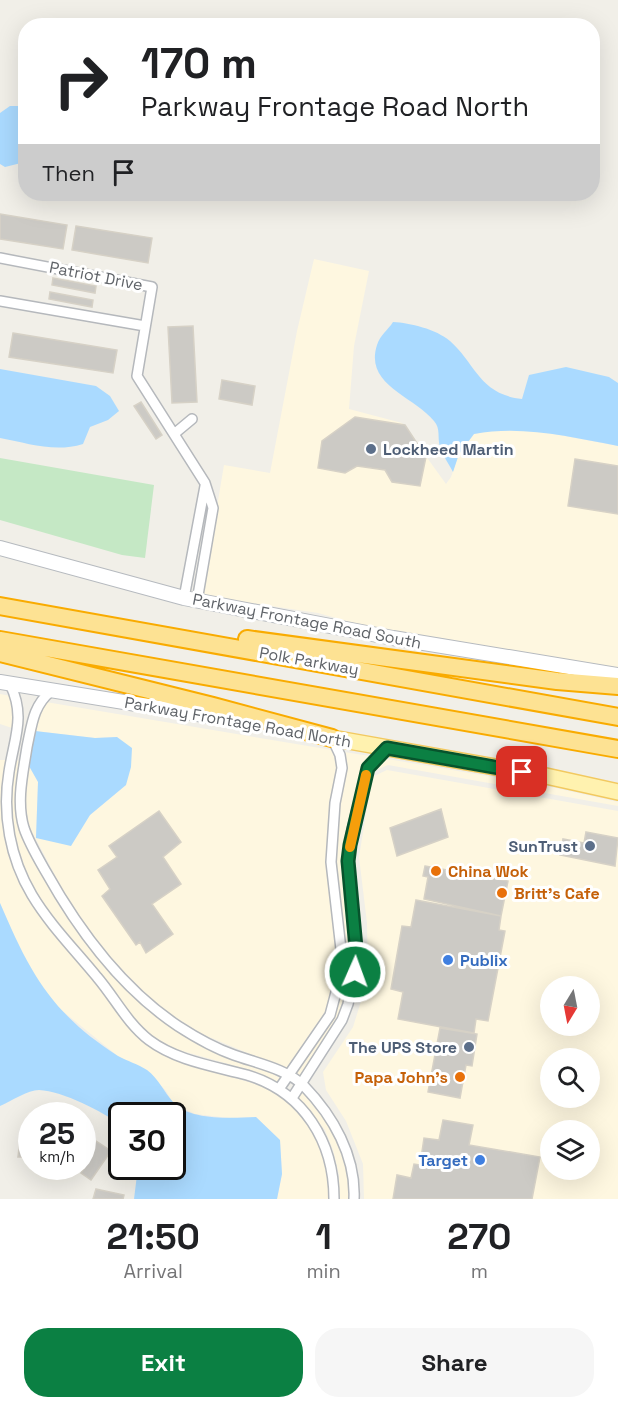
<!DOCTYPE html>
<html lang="en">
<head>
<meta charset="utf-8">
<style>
	:root { --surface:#fff; --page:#f6f6f6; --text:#202124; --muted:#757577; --accent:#0b8043 }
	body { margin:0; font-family:"Space Grotesk",sans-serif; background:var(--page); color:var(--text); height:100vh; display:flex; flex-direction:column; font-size:22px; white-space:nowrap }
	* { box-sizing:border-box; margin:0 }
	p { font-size:20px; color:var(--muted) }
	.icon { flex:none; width:33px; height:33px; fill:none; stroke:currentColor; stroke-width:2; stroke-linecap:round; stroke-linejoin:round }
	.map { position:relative; height:1199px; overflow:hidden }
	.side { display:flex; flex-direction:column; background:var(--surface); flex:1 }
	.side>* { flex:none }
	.guide { position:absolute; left:18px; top:18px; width:582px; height:183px; border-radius:24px; box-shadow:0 6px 24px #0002; background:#fff; color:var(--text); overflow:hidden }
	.needle { width:39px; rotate:190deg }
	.buttons { position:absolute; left:540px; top:976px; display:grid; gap:12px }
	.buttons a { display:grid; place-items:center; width:60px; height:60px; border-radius:50%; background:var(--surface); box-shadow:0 6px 24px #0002; font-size:30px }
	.speed { position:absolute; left:18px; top:1102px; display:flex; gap:12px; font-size:30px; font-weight:700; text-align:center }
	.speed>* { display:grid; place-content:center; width:78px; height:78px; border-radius:50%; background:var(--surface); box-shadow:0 6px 24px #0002; line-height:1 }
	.speed small { font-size:15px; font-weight:400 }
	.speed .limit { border:3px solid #111; border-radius:9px; background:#fff; color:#111 }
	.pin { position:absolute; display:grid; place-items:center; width:51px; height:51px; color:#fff; margin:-26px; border-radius:12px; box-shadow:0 3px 9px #0006 }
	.me { position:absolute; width:66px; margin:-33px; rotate:2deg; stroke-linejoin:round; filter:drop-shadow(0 0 4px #0008) }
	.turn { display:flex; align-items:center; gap:21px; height:126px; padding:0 24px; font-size:27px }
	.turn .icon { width:78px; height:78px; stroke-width:2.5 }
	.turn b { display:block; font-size:42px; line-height:51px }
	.then { display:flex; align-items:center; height:57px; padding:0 24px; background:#0003; gap:12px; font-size:22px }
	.eta { display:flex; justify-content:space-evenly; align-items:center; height:102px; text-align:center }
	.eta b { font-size:36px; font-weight:800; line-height:42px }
	.cta { display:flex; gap:12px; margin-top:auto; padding:12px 24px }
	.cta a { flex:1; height:69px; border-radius:24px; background:var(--accent); color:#fff; font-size:24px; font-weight:800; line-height:69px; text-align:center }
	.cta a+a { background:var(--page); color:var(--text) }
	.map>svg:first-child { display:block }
</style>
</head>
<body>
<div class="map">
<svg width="618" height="1199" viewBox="0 0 618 1199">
	<rect width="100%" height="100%" fill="#f1efe8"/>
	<path fill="#fef7e0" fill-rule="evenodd" d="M314,259L369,271L354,346L349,409L402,423L446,484L451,477L459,454L474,434L500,429L538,431L618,446V670L533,657L437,637V640L372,628L318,613L202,596L224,465L270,473L297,331Z
		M0,694L11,696L15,712L12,728L0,724Z
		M46,702L332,750L337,768L331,802L327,862L337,958L334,980L325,1012L286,1069L202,1034L158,1006L108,955L68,900L29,826L25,802L29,766L38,781L36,837L80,828L90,815L126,785L117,737L95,738L35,731L40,711Z
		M344,752L370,756L364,766L360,779L348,828L343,861L352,959L343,1003L338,1017L300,1077L295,1074L334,1017L344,981L347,957L336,861L340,803L346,768Z
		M382,758L551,787L618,802V806L388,765L372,772Z
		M0,760H6L1,810L7,845L22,888L41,918L95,982L124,1023L146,1043L171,1059L265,1087L289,1102L316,1136L329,1178V1199H277L282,1174L280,1140L256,1117L229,1118L195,1114L173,1103L166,1091L148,1071L119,1057L54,1004L36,978L21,952L0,903Z
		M16,760L20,761L15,802L20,831L59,906L101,962L153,1014L175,1030L198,1044L229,1059L271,1073L280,1078L277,1082L250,1070L175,1049L151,1035L131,1015L102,975L48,911L31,883L22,863L13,831L11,790Z
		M387,770L618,811V1199H364L363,1164L346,1121L326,1090L323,1072L353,1027L368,979L367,923L359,857L372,777ZM550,987H590V1026H550ZM550,1059H590V1098H550ZM550,1131H590V1170H550Z
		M302,1092L328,1124L340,1149L347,1167L349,1199H339V1175L333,1150L325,1130L298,1097Z"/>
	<path fill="#c5e8c5" d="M0,458L154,485L145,558L122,555L0,520Z"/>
	<path fill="#aadaff" d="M10,106H21L25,110V162L5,167L0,164V113Z
		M393,322C410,323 436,329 450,341C476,364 479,394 522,399L529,375L566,367L609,377L618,383V446C570,437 522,425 474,434L459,454L453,472C449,464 443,456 440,447C437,437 441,429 434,421C414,396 364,385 377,345C380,335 388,330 393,322Z
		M0,369L96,386L110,396L119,411L108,420L90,427L83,444C54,453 28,443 0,438Z
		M35,731L95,738L117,737L132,748L131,767L126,785L90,815L71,846L36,838L38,782L29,766Z
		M0,903C30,973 51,1013 118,1056C127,1061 138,1064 147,1070C158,1078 164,1092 173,1102C189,1121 233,1118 256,1117L280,1140L282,1174L277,1199H134L138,1167H172V1116H122L121,1125C103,1112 63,1091 39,1090C28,1090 11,1101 0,1106Z"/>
	<path fill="#cccac5" stroke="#d6d1c6" stroke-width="1.5" d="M0,214L67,225L63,249L0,239Z
		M76,226L152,238L148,263L72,250Z
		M53,278L96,286L95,293L52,285Z
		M50,292L93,300L92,307L49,299Z
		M193,326L197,402L172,403L168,327Z
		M13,333L117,350L113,373L9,357Z
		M222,380L255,386L252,405L219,399Z
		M141,402L162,435L156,439L134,406Z
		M355,417L405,425L426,457L420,486L392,482L385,470L357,466L345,473L318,468L322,441Z
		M575,459L618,466V514L568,506Z
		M441,809L448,837L397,856L390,828Z
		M159,811L181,842L163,857L181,884L152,904L173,934L146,953L140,942L136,945L102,896L110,889L98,870L117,857L109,846Z
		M586,832L618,838L615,866L560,855L563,839L584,843Z
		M425,866L508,881L501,916L424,899L428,877L423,876Z
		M416,900L501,916L499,930L505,931L488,1021L476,1019L474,1033L398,1019L403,992L391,989L402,926L411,927Z
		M440,1028L477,1034L472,1066L466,1065L460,1098L428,1092Z
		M443,1120L473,1125L469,1145L540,1157L532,1199H393L397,1175L411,1178L414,1164L420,1165L424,1138L439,1140Z
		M21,1130H32V1157H18Z
		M84,1133L111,1151L91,1180L81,1173L88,1162L82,1158Z
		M96,1189L124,1195L123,1199H93Z"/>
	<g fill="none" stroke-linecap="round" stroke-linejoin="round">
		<defs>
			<path id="minor" d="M0,258L152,287L137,376L205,483L213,508L197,601
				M0,301L145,326
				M174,434L192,419
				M184,598L205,486
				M10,684C26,717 14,738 9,772C2,814 10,858 32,895C50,925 75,950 97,977C115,998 127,1023 149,1040C177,1061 214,1066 247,1075C304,1092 334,1142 334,1199
				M51,691C33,706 32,724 27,747C23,773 16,802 24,828C29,843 38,858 46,872C79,931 121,988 178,1026C195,1037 214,1048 234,1055C256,1063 287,1069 304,1086C333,1116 356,1156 354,1199
				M279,1089L330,1015L339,981L342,958L331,862L335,803L342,768L340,755L332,738
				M292,1098L342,1020L348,1004L357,959L348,861L352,830L368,768L387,748"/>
			<path id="secondary" d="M0,548L184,598L393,638L618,675
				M0,682L253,723"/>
			<path id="primary" d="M332,738L546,776L618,792"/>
			<path id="motorway" d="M0,606L618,717
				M247,639L557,681L618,686
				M0,640L618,749
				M0,653L213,706L332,738"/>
		</defs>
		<use href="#minor" stroke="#b5b8bc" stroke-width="12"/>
		<use href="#secondary" stroke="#b6babf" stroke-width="16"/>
		<use href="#primary" stroke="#f2c960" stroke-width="18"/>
		<use href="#motorway" stroke="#f9ab00" stroke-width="20"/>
		<use href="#minor" stroke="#fff" stroke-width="9"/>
		<use href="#secondary" stroke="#fff" stroke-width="14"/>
		<use href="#primary" stroke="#fff2af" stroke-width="15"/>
		<use href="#motorway" stroke="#fde293" stroke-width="16"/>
	</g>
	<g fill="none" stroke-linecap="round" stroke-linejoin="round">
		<defs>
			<path id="route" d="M355,972L357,959L348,861L350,845L368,768L387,748L522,772"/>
		</defs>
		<use href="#route" stroke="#07532c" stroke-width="15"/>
		<use href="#route" stroke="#0b8043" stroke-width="10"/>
		<path stroke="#f59e0b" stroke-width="10" d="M350,847L366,775"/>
	</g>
	<g fill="#5c6f8a" stroke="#fff" stroke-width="2">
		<circle cx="371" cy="449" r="6"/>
		<circle cx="590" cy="846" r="6"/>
		<circle cx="469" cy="1047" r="6"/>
	</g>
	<g fill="#e8710a" stroke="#fff" stroke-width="2">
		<circle cx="436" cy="871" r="6"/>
		<circle cx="502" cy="893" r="6"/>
		<circle cx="460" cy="1077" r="6"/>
	</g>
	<g fill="#3f7fe0" stroke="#fff" stroke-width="2">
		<circle cx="448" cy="960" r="6"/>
		<circle cx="480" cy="1160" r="6"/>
	</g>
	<g text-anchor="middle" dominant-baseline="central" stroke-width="6" stroke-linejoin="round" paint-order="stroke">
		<g font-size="16" fill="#5f6368" stroke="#fff">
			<text transform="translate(96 276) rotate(11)">Patriot Drive</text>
			<text transform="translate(307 621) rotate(11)">Parkway Frontage Road South</text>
			<text transform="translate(309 661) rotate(10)">Polk Parkway</text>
			<text transform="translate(238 722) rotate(10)">Parkway Frontage Road North</text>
		</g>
		<g font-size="16" font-weight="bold" fill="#4e5e75" stroke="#fff" text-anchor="end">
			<text x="383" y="449" text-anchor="start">Lockheed Martin</text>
			<text x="578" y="846">SunTrust</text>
			<text x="457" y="1047">The UPS Store</text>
		</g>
		<g font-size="16" font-weight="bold" fill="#c56008" stroke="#fff" text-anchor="start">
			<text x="448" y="871">China Wok</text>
			<text x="514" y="893">Britt's Cafe</text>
			<text x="448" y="1077" text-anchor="end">Papa John's</text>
		</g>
		<g font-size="16" font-weight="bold" fill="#366cbe" stroke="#fff" text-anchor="start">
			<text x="460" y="960">Publix</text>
			<text x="468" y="1160" text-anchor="end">Target</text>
		</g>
	</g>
</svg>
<div class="buttons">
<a><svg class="needle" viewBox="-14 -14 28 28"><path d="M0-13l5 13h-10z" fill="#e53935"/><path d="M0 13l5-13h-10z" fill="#757577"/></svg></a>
<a><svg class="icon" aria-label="search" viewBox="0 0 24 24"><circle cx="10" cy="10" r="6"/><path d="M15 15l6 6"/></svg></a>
<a><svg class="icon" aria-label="layers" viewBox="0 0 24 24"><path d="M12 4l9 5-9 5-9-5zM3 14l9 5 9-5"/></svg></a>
</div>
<div class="speed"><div>25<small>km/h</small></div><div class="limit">30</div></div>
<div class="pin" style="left:522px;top:772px;background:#d93025"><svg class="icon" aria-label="arrive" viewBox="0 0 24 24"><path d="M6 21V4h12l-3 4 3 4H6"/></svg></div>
<svg class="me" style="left:355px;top:972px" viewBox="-20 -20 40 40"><circle r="17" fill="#0b8043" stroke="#fff" stroke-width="3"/><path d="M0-11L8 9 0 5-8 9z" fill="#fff"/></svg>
<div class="guide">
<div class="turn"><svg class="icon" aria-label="right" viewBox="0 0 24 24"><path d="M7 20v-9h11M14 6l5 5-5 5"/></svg><div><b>170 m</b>Parkway Frontage Road North</div></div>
<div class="then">Then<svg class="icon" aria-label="arrive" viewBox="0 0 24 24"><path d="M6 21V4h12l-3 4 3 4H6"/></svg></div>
</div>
</div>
<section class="side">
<div class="eta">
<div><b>21:50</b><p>Arrival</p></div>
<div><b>1</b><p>min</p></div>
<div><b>270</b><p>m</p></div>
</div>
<div class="cta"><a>Exit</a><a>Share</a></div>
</section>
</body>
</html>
